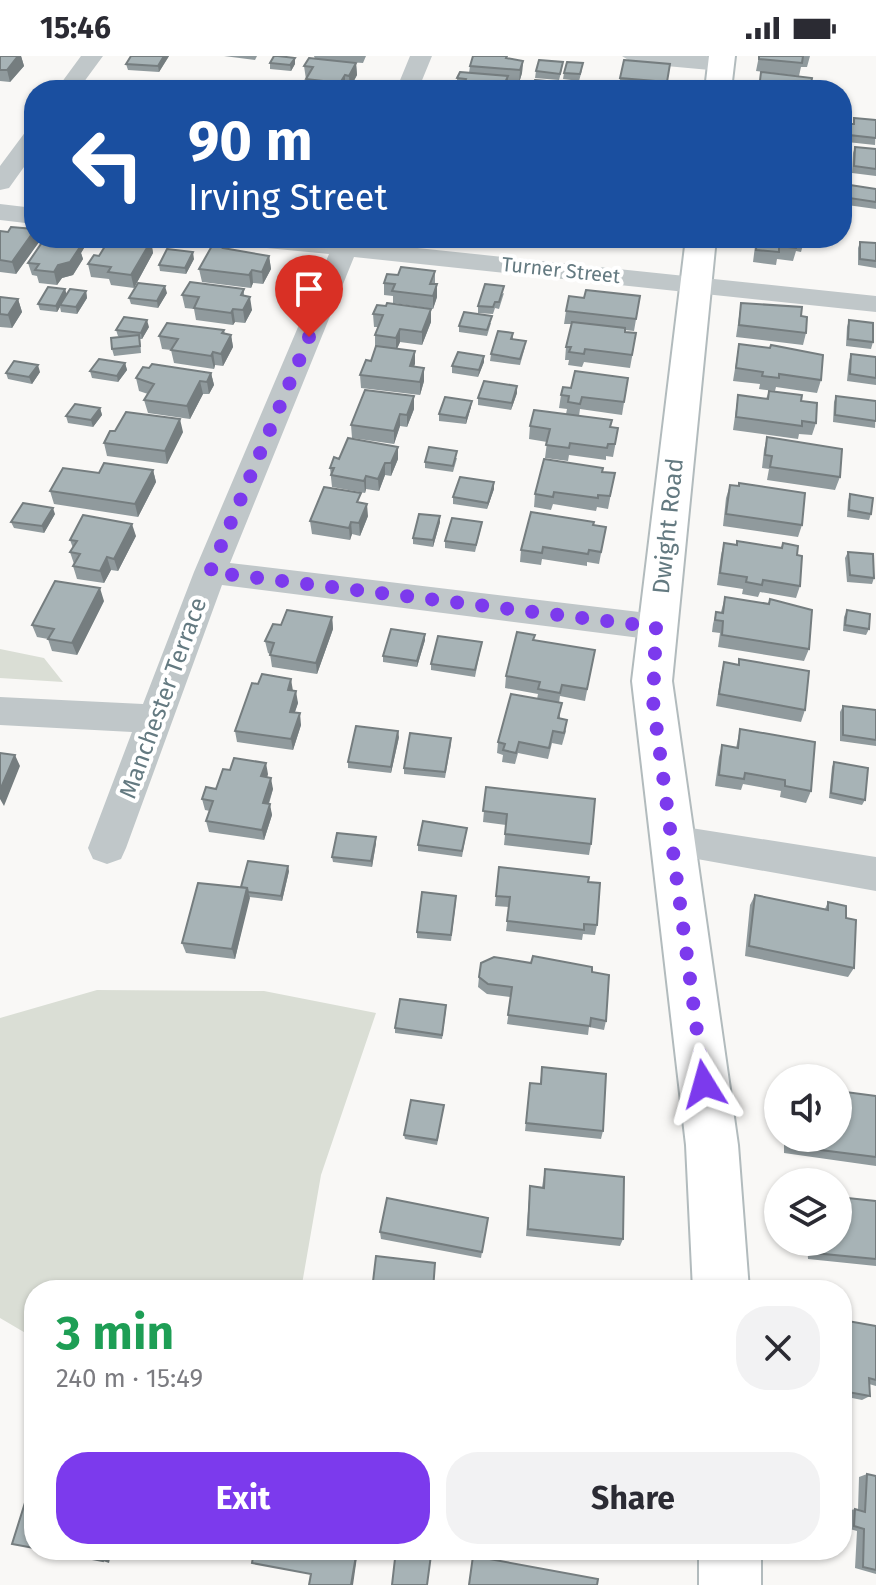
<!DOCTYPE html>
<html lang="en">
<head>
<meta charset="utf-8">
<style>
	:root { --surface:#fff; --page:#f2f2f3; --text:#2b2b33; --muted:#7c7c81; --accent:#7c3aed }
	body { margin:0; font-family:"Fira Sans",sans-serif; background:var(--page); color:var(--text); height:100vh; display:flex; flex-direction:column; font-size:30px; white-space:nowrap }
	* { box-sizing:border-box; margin:0 }
	p { font-size:26px; color:var(--muted) }
	.icon { flex:none; width:44px; height:44px; fill:none; stroke:currentColor; stroke-width:2; stroke-linecap:round; stroke-linejoin:round }
	.map { position:relative; flex:1; overflow:hidden }
	.panel { position:absolute; left:24px; top:1224px; width:828px; height:280px; display:flex; flex-direction:column; background:var(--surface); border-radius:32px; box-shadow:0 2px 6px #0004 }
	.panel>* { flex:none }
	.banner { position:absolute; left:24px; top:24px; width:828px; height:168px; border-radius:32px; box-shadow:0 2px 6px #0004; background:#1a4fa0; color:#fff; overflow:hidden }
	.fabs { position:absolute; left:764px; top:1008px; display:grid; gap:16px }
	.fabs a { display:grid; place-items:center; width:88px; height:88px; border-radius:50%; background:var(--surface); box-shadow:0 2px 6px #0004; font-size:40px }
	.pin { position:absolute; display:grid; place-items:center; width:68px; height:68px; color:#fff; margin:-82px -34px; border-radius:50% 50% 50% 0; rotate:-45deg; box-shadow:0 0 8px #0007 }
	.pin .icon { rotate:45deg }
	.me { position:absolute; width:88px; margin:-44px; rotate:352deg; stroke-linejoin:round; filter:drop-shadow(0 0 6px #0008) }
	.turn { display:flex; align-items:center; gap:28px; height:168px; padding:0 32px; font-size:36px }
	.turn .icon { width:104px; height:104px; stroke-width:2.5 }
	.turn b { display:block; font-size:56px; line-height:68px }
	.round { display:grid; place-items:center; flex:none; width:84px; height:84px; border-radius:32px; background:var(--page) }
	.headline { display:flex; align-items:center; justify-content:space-between; height:136px; padding:0 32px }
	h1 { font-size:48px; font-weight:700; line-height:60px; color:#1e9e55 }
	.action { display:flex; gap:16px; margin-top:auto; padding:16px 32px }
	.action a { flex:1; height:92px; border-radius:32px; background:var(--accent); color:#fff; font-size:32px; font-weight:700; line-height:92px; text-align:center }
	.action a+a { background:var(--page); color:var(--text) }
	.status { display:flex; justify-content:space-between; align-items:center; height:56px; padding:0 40px; background:var(--surface); direction:ltr }
	.status svg { height:22px; fill:currentColor }
	.map>svg:first-child { display:block }
</style>
</head>
<body>
<div class="status"><b>15:46</b><svg viewBox="0 0 49 12"><path d="M0 12V9h3v3zM5 12V6h3v6zM10 12V3h3v9zM15 12V0h3v12zM26 1h20v11H26zM47 4h2v5h-2z"/></svg></div>
<div class="map">
<svg width="876" height="1529" viewBox="0 0 876 1529">
	<rect width="100%" height="100%" fill="#f9f8f6"/>
	<path fill="#daded5" d="M0,593L44,602L63,626L0,622Z
		M97,934L264,935L376,957L321,1119L301,1234H34V1282L0,1262V962Z"/>
	<g fill="none" stroke-linecap="round" stroke-linejoin="round">
		<defs>
			<path id="secondary" d="M709,0H735L731,34H705Z
				M686,182H716L672,625L738,1089L749,1234H693L686,1089L632,625Z
				M699,1494H761V1529H699Z"/>
		</defs>
		<use href="#secondary" stroke="#b2bbbd" stroke-width="4"/>
		<path fill="#c0c7c9" fill-rule="evenodd" d="M81,0H103L78,34H56Z
			M410,0H432L418,34H396Z
			M622,0H706L729,3L732,8L721,15L633,7Z
			M34,73V97L9,132L0,134V110L26,75Z
			M0,148L34,152V168L0,164Z
			M233,182H362L360,186L876,240V256L354,201L230,507L656,558L668,562L673,571L668,580L656,584L222,529L126,792L121,803L107,808L93,803L88,792L132,676L0,669V641L143,648L194,516L329,198L246,190L237,187Z
			M672,769L876,801V835L658,796L653,785L658,774Z"/>
		<use href="#secondary" fill="#fff" fill-rule="evenodd"/>
	</g>
	<path fill="#909a9d" d="M0,0H21L24,10L10,26L0,25Z
		M131,0H169L159,16L128,14L126,8Z
		M224,0H257L255,4Z
		M314,0H366L363,7L349,6L356,7L357,19L350,32H345L344,34H282L307,30L304,10L315,3Z
		M759,0H810L807,11H801L799,20L756,15Z
		M295,2V8L291,15L270,13V7Z
		M508,2L523,5L522,17L519,27L507,26L506,34H457V22L469,17L470,10Z
		M670,8L666,34H619L620,22Z
		M562,13L559,24L535,22L536,15Z
		M582,14L579,25L563,23L564,17Z
		M532,31L556,34H532Z
		M854,62L876,64L875,89L847,86L850,68H853Z
		M855,91L876,93V120L852,117L853,97Z
		M850,129L876,133V153L847,149Z
		M0,175L39,186L16,218L0,216Z
		M45,182H86L87,187L81,197L83,203L73,219L62,222L57,229L39,227L37,220L32,219L28,207Z
		M588,182H637V183H631L630,191L588,187Z
		M756,182H805L801,196L796,195L793,205L777,203L776,209L753,206Z
		M151,185L153,197L134,232L111,229L109,223L91,221L88,208L99,200Z
		M860,186L876,187V212L858,209V192Z
		M225,189L226,193L269,200L271,213L263,228L253,227L251,232L202,226L199,213Z
		M194,203L186,218L160,215L159,209Z
		M435,215V228L437,241L433,253L393,247V240L384,239V227L398,219Z
		M244,233V240L252,254L245,267L235,266L233,269L196,264L194,253L185,252L182,239Z
		M86,235L87,242L77,258L61,256L60,251L57,256L40,254L38,248L67,238Z
		M167,237L158,252L131,248L129,242Z
		M504,237L499,253L495,252L493,258L478,257V250Z
		M640,240L634,275L625,274V276L634,290L630,312L584,306L582,311L568,309L569,304H565L566,291L572,268H564L566,255L584,242Z
		M0,241L18,243L22,256L12,272L0,271Z
		M741,247L801,260L806,277L803,289L736,281Z
		M373,258L431,266L422,289L400,286L397,293L415,295L414,311L424,325L420,339L361,332L360,319L371,305L375,292V279L378,271H374Z
		M849,264L873,286L871,293L846,290L847,271Z
		M491,267L487,280L459,276V270Z
		M149,271L142,283H140L141,297L114,300L112,293L122,281L118,280L116,274Z
		M224,274L225,278L231,279L233,291L223,310L215,309L214,313L174,307L171,294L162,293L159,280Z
		M513,277V283L525,291L520,309L490,305L491,298Z
		M739,288L821,324L817,337L776,331L775,335L759,333L760,328L733,325Z
		M851,298L876,301V329L847,325L849,305Z
		M484,306L478,321L452,317V310Z
		M125,307L127,314L118,326L92,322L90,315Z
		M40,316L32,328L8,323L6,317Z
		M211,317L214,329L209,338H203L190,363L148,357L144,344L148,338L139,335L136,322Z
		M628,322L622,359L580,353L579,360L611,371L616,385L613,401L606,400V404L569,399L568,405L545,402L547,386L529,383L530,370L566,358L567,353L559,352L561,339L571,332Z
		M769,335L801,345L816,367L812,379L799,378L798,383L733,374L738,339L766,343Z
		M517,337L511,354L478,349V342Z
		M414,340V353L407,371L400,370L394,388L352,382L351,369Z
		M836,340L876,345L875,372L833,366L834,346Z
		M471,351L466,368L439,365V358Z
		M100,352L102,359L93,371L68,367L66,360Z
		M183,376L167,408L107,400L104,387Z
		M767,381L840,421L835,434L767,424L769,413L762,412L764,394Z
		M457,402L453,416L425,412V406Z
		M339,403H398L391,420L385,419L379,435L366,433L365,437L332,431L330,412Z
		M153,414L156,426L138,461L54,448L50,435L99,417Z
		M602,416L615,417L608,453L597,451L596,455L553,448L551,454L534,451L535,438Z
		M494,426V433L487,453L453,448V441Z
		M730,429L802,469L798,481L723,470L726,442Z
		M850,438L871,458L869,464L847,461L848,445Z
		M55,458L44,477L14,472L11,466Z
		M368,460L360,480L352,478L350,484L312,478L310,465Z
		M440,466L433,491L413,488V482Z
		M593,469L606,471L599,508L587,506V510L542,503L541,509L520,506L521,494Z
		M481,472L475,496L445,492V485Z
		M136,480L118,515L111,514L104,527L77,523L73,510L74,508L70,496L73,492L70,484Z
		M724,487L736,489L781,492L783,487L797,499L800,530L796,542L760,536L758,541L742,538L743,533L717,529L721,499Z
		M848,496L874,522L872,528L847,526L845,502Z
		M725,541L768,548L770,543L809,593L804,605L718,591L720,577L712,576L713,568L716,556H721Z
		M104,545L77,599L52,595L48,583L37,581L32,569Z
		M847,554L869,573L866,579L843,575L844,561Z
		M332,561L333,573L317,618L272,611L270,598L268,597L265,585L281,569Z
		M425,578V584L417,611L383,606V600Z
		M534,584L595,594L585,645L560,640L559,647L560,662L566,675L562,689L552,687L548,703L518,697L515,708L502,706L503,699L497,697L498,686L537,643L538,638L505,632L506,620Z
		M482,586L475,621L431,614V608Z
		M739,603L805,654L801,666L716,650L721,618L724,606L738,609Z
		M293,635L298,647L295,656L301,669L293,694L237,686L235,675Z
		M843,650L876,654V690L840,685V656Z
		M740,673L811,735L806,747L780,741L781,735L743,728L741,734L715,730L719,701L722,689L736,692Z
		M399,681L391,717L348,712V706Z
		M451,688L445,722L404,718V712Z
		M834,706L865,744L862,749L829,742L832,711Z
		M268,718L267,721L273,733L269,748L272,759L264,784L209,776L206,765L210,755L205,754L202,743L216,733Z
		M486,731L591,788L589,799L504,789L506,769L483,766Z
		M467,772L462,801L418,795V789Z
		M376,787L372,811L333,806L332,801Z
		M499,811L588,826L597,869L595,879L583,878L582,884L506,875L509,851L495,850Z
		M289,815L282,845L249,841L235,903L186,897L182,887L241,831Z
		M755,839L825,853L828,846L846,862L854,912L848,921L745,900L750,849Z
		M456,845L451,885L417,882V876Z
		M531,907L592,916L606,965L604,974L589,971L588,979L507,968L511,941L487,938L478,931L479,921Z
		M446,954L442,983L395,977V972Z
		M542,1011L603,1075L601,1083L525,1075L530,1027L540,1028Z
		M876,1040V1110L784,1097V1082H838Z
		M444,1049L437,1089L405,1083L404,1079Z
		M545,1113L623,1183L620,1190L526,1180L530,1130L542,1131Z
		M876,1145V1210L808,1203L807,1186H838Z
		M488,1162L481,1202L381,1183L380,1176Z
		M842,1264L876,1270V1330L869,1328L870,1340L862,1344L842,1340Z
		M867,1418L876,1420V1518L855,1512L857,1475L846,1472L847,1455L855,1453L858,1454L859,1421Z"/>
	<path fill="#757d7f" d="M12,0H21L24,10L10,26L7,14Z
		M164,0H169L159,16L158,10Z
		M295,2V8L291,15L290,9Z
		M523,5L522,17L519,27L520,14Z
		M356,7L357,19L350,32L349,20Z
		M345,19V32L344,34H341L340,27Z
		M508,20L507,32L506,34H504V29Z
		M34,175V182H38L39,186L16,218L12,206Z
		M79,182H86L87,187L81,197L83,203L73,219L62,222L57,229L54,216Z
		M151,185L153,197L134,232L131,219Z
		M193,196L194,203L186,218L185,212Z
		M269,200L271,213L263,228L262,216Z
		M252,214L253,227L251,232L249,219Z
		M437,228V241L433,253V240Z
		M165,230L167,237L158,252L157,245Z
		M65,233L67,239L60,249V251L57,256L56,250Z
		M86,235L87,242L77,258L76,251Z
		M250,241L252,254L245,267L243,254Z
		M18,243L22,256L12,272L8,259Z
		M233,253L235,266L233,269L231,257Z
		M431,253V266L422,289V276Z
		M147,264L149,271L142,283L141,277Z
		M400,273V286L396,295V282Z
		M231,279L233,291L223,310L221,298Z
		M415,295V308L410,323V310Z
		M213,296L215,309L214,313L211,300Z
		M484,300V306L478,321L479,314Z
		M125,307L127,314L118,326L117,320Z
		M38,309L40,316L32,328L29,321Z
		M424,312V325L420,339V326Z
		M211,317L214,329L209,338L207,326Z
		M200,325L203,338L190,363L187,350Z
		M517,330V337L511,354L512,347Z
		M414,340V353L407,371V359Z
		M472,345L471,351L466,368V362Z
		M100,352L102,359L93,371L91,364Z
		M400,358V370L394,388V375Z
		M180,363L183,376L167,408L165,395Z
		M398,391V403L391,420V407Z
		M385,407V419L379,435L378,423Z
		M153,414L156,426L138,461L135,448Z
		M366,420V433L365,437L364,425Z
		M494,426V433L487,453L488,447Z
		M367,448L368,460L360,480L359,467Z
		M53,452L55,458L44,477L42,470Z
		M440,460V466L433,491V484Z
		M351,466L352,478L350,484L349,472Z
		M132,468L136,480L118,515L114,503Z
		M107,501L111,514L104,527L100,515Z
		M100,532L104,545L77,599L72,587Z
		M332,561L333,573L317,618L316,607Z
		M425,578V584L417,611V605Z
		M291,623L293,635L288,634Z
		M296,635L298,647L291,667L290,656Z
		M300,657L301,669L293,694L291,683Z
		M398,675L399,681L391,717V711Z
		M15,699L20,710L4,750L0,743V734Z
		M266,707L268,718L264,731L261,720Z
		M271,722L273,733L265,758L263,747Z
		M270,748L272,759L264,784L262,774Z
		M376,781V787L372,811L371,805Z
		M288,810L289,815L282,845L281,840Z
		M247,832L250,842L235,903L232,893Z
		M106,1494H112L109,1507L103,1505Z
		M357,1494H358L353,1529H351Z"/>
	<path fill="#a7b3b6" stroke="#757d7f" stroke-width="2" d="M0,0H18L7,14H0Z
		M131,0H164L158,10L126,8Z
		M274,0H278L295,2L290,9L270,7Z
		M473,0H507L506,2L523,5L520,14L470,10Z
		M759,0H803L802,7L759,3Z
		M309,2L356,7L349,20L345,19L340,27L306,23L313,11L304,10Z
		M539,4L563,6L560,18L536,15Z
		M624,4L670,8L667,26L620,22Z
		M567,6L583,7L580,18L564,17Z
		M460,16L508,20L504,29L499,28L494,34H465V33H462L466,23L457,22Z
		M761,16L812,22L810,34H768L759,33Z
		M535,24L557,26L554,34L532,31Z
		M563,26L601,30L600,34L560,33Z
		M286,28L331,33L282,34Z
		M854,62L876,64V82L849,79L850,68H854Z
		M855,91L876,93V113L854,110Z
		M850,129L876,133V146L849,142Z
		M11,171L34,173V175L12,206L0,204V175L8,176Z
		M45,182H79L74,190L80,191L70,206L58,209L54,216L35,214L39,208L28,207Z
		M110,182H126L151,185L131,219L108,216L111,211L88,208L94,199L99,200Z
		M608,182H631V184Z
		M757,182H805V183L797,182L796,192L779,190V196L756,194Z
		M860,186L876,187V205L860,203Z
		M213,188L225,189L223,192L269,200L262,216L252,214L249,219L199,213Z
		M167,193L193,196L185,212L159,209Z
		M401,211L435,215L430,228H437L433,240L392,235L395,228L384,227L387,218L398,219Z
		M190,226L244,233L241,239L250,241L243,254L233,253L231,257L194,252L199,241L182,239Z
		M138,227L165,230L157,245L129,242Z
		M485,228L504,230L499,246H495L493,251L478,250Z
		M48,231L65,233L56,250L38,248Z
		M70,233L86,235L76,251L60,249Z
		M586,234L640,240L636,263L566,255L569,240L584,242Z
		M0,241L18,243L8,259L0,258Z
		M387,247L431,253L422,276L400,273L396,282L375,279L383,259L373,258L377,249L386,250Z
		M741,247L802,251L801,260L807,261L806,277L739,269Z
		M464,256L492,260L487,274L459,270Z
		M124,261L147,264L141,277L116,274Z
		M849,264L873,267V286L848,283Z
		M572,266L625,272V276L636,277L632,299L585,293L584,298L569,296L571,291H566Z
		M167,267L224,274L222,277L231,279L221,298L213,296L211,300L171,294L178,283L159,280Z
		M498,275L513,277L511,283L526,285L520,303L491,298Z
		M139,279L140,290L112,293L111,282Z
		M739,288L770,292L771,289L823,299L821,324L779,318V322L762,320L763,316L736,312Z
		M376,290L415,295L410,310L424,312L420,326L360,319L366,304L371,305Z
		M458,296L484,300L479,314L452,310Z
		M851,298L876,301V322L850,318Z
		M99,303L125,307L117,320L90,315Z
		M14,305L38,309L29,321L6,317Z
		M152,308L211,317L207,326L200,325L187,350L144,344L154,328L136,322L143,311L149,312Z
		M575,315L628,322L624,346L582,341L580,348L568,346L569,340L561,339L563,331L571,332Z
		M484,325L517,330L512,347L478,342Z
		M365,334L414,340L407,359L400,358L394,375L351,369Z
		M769,335L802,339L801,345L817,347L816,367L802,365V370L736,361L738,339L768,343Z
		M836,340L876,345V365L835,359Z
		M445,341L472,345L466,362L439,358Z
		M75,348L100,352L91,364L66,360Z
		M534,354L612,364L610,371L618,372L615,388H608L607,392L570,387L569,392L546,389L550,373L530,370Z
		M126,356L180,363L165,395L104,387L110,375H115Z
		M767,381L842,393L840,421L770,411L772,400L765,399Z
		M348,382L398,391L391,407H385L378,423L366,420L364,425L331,419L334,412H330L334,401L339,403Z
		M429,391L457,395L453,410L425,406Z
		M544,403L603,412L602,416L615,417L610,440L598,439V442L554,436L553,441L535,438Z
		M104,407L153,414L135,448L50,435L63,412L99,417Z
		M460,421L494,426L488,447L453,441Z
		M739,427L805,437L802,469L726,458L730,429L739,430Z
		M324,431L361,437L357,446L367,448L359,467L351,466L349,472L310,465Z
		M850,438L873,442L871,458L849,454Z
		M23,447L53,452L42,470L11,466Z
		M531,456L594,466L593,469L606,471L601,496L589,494L588,498L543,491L542,497L521,494Z
		M419,458L440,460L433,484L413,482Z
		M83,459L132,468L114,503L107,501L100,515L73,510L80,498L70,496L77,485L70,484Z
		M452,462L482,466L476,489L445,485Z
		M737,485L782,492L783,487L798,490L797,499L802,500L800,530L763,524L762,529L746,526L747,521L720,517L724,487L737,489Z
		M848,496L873,498L874,522L850,519Z
		M55,525L100,532L72,587L48,583L54,573L32,569Z
		M725,541L769,548L770,543L812,554L809,593L722,579L723,565L715,564L716,556L723,557Z
		M287,554L332,561L316,607L270,599L274,587L265,585L273,568L281,569Z
		M847,554L870,558L869,573L845,569Z
		M391,573L425,578L417,605L383,600Z
		M517,576L535,579L533,584L595,594L587,633L562,629L560,637L538,633L540,626L506,620Z
		M438,580L482,586L475,614L431,608Z
		M739,603L809,615L805,654L719,638L724,606L739,609Z
		M262,618L291,623L288,634L296,635L290,656L300,657L291,683L235,675L252,627L258,628Z
		M511,638L562,647L558,662L567,664L564,677L553,675L549,692L519,686L516,697L503,694L505,688L498,686Z
		M843,650L876,654V684L843,679Z
		M356,670L398,675L391,711L348,706Z
		M740,673L815,686L811,735L785,730V724L745,717L744,723L719,719L722,689L738,692Z
		M410,677L451,682L445,716L404,712Z
		M0,697L15,699L0,734Z
		M234,702L266,707L261,720L271,722L263,747L270,748L262,774L206,765L213,745L202,743L206,731L216,733L223,713L230,714Z
		M834,706L868,712L865,744L831,737Z
		M486,731L595,743L591,788L505,778L507,758L483,755Z
		M423,765L467,772L462,795L418,789Z
		M337,777L376,781L371,805L332,801Z
		M248,805L288,810L281,840L248,836L247,832L241,831Z
		M499,811L589,821L588,826L600,827L597,869L584,868V874L507,865L510,841L496,840Z
		M198,827L247,832L232,893L182,887Z
		M422,836L456,840L451,879L417,876Z
		M755,839L828,854V846L846,850V862L856,864L854,912L749,890Z
		M533,900L592,911V916L609,919L606,965L591,962L590,970L508,959L512,931L488,928L479,921L481,907L494,901L531,907Z
		M400,943L446,949L442,979L395,972Z
		M542,1011L606,1018L603,1075L526,1067L530,1027L541,1028Z
		M838,1035L876,1040V1101L789,1090V1082H838Z
		M411,1044L444,1049L437,1084L404,1079Z
		M545,1113L624,1121L623,1183L528,1173L530,1130L544,1132Z
		M838,1141L876,1145V1203L814,1197V1186H838Z
		M387,1142L488,1162L482,1196L380,1176Z
		M376,1200L435,1207L433,1234H372Z
		M842,1264L876,1270V1324L869,1322L870,1340L842,1335Z
		M34,1418V1492L12,1488Z
		M867,1418L876,1420V1514L863,1511L864,1473L854,1470L855,1453L865,1456Z
		M45,1494H106L103,1505Z
		M252,1494H357L351,1529H309L311,1518L252,1507L254,1495Z
		M396,1494L431,1499L427,1529H392Z
		M473,1500L598,1523L597,1529H469Z"/>
	<g fill="none" stroke-linecap="round" stroke-linejoin="round">
		<path stroke="#7c3aed" stroke-width="14" stroke-dasharray="0 25.2" d="M309,281L210,516L656,571L653,645L704,1028"/>
	</g>
	<g text-anchor="middle" dominant-baseline="central" stroke-width="8" stroke-linejoin="round" paint-order="stroke">
		<g font-size="20" fill="#647a81" stroke="#fff">
			<text transform="translate(561 214) rotate(6)">Turner Street</text>
		</g>
		<g font-size="24" fill="#647a81" stroke="#fff">
			<text transform="translate(668 470) rotate(-84)">Dwight Road</text>
			<text transform="translate(163 642) rotate(-70)">Manchester Terrace</text>
		</g>
	</g>
</svg>
<div class="fabs">
<a><svg class="icon" aria-label="sound" viewBox="0 0 24 24"><path d="M4 9h4l5-4v14l-5-4H4zM17 9q2 3 0 6"/></svg></a>
<a><svg class="icon" aria-label="layers" viewBox="0 0 24 24"><path d="M12 4l9 5-9 5-9-5zM3 14l9 5 9-5"/></svg></a>
</div>
<div class="pin" style="left:309px;top:281px;background:#d93025"><svg class="icon" aria-label="arrive" viewBox="0 0 24 24"><path d="M6 21V4h12l-3 4 3 4H6"/></svg></div>
<svg class="me" style="left:704px;top:1028px" viewBox="-20 -20 40 40"><path d="M0-17L14 15 0 8-14 15z" fill="#7c3aed" stroke="#fff" stroke-width="4"/></svg>
<div class="banner">
<div class="turn"><svg class="icon" aria-label="left" viewBox="0 0 24 24"><path d="M17 20v-9H6M10 6l-5 5 5 5"/></svg><div><b>90 m</b>Irving Street</div></div>
</div>
<section class="panel">
<div class="headline"><div><h1>3 min</h1><p>240 m · 15:49</p></div><a class="round"><svg class="icon" aria-label="close" viewBox="0 0 24 24"><path d="M6 6l12 12M18 6L6 18"/></svg></a></div>
<div class="action"><a>Exit</a><a>Share</a></div>
</section>
</div>
</body>
</html>
